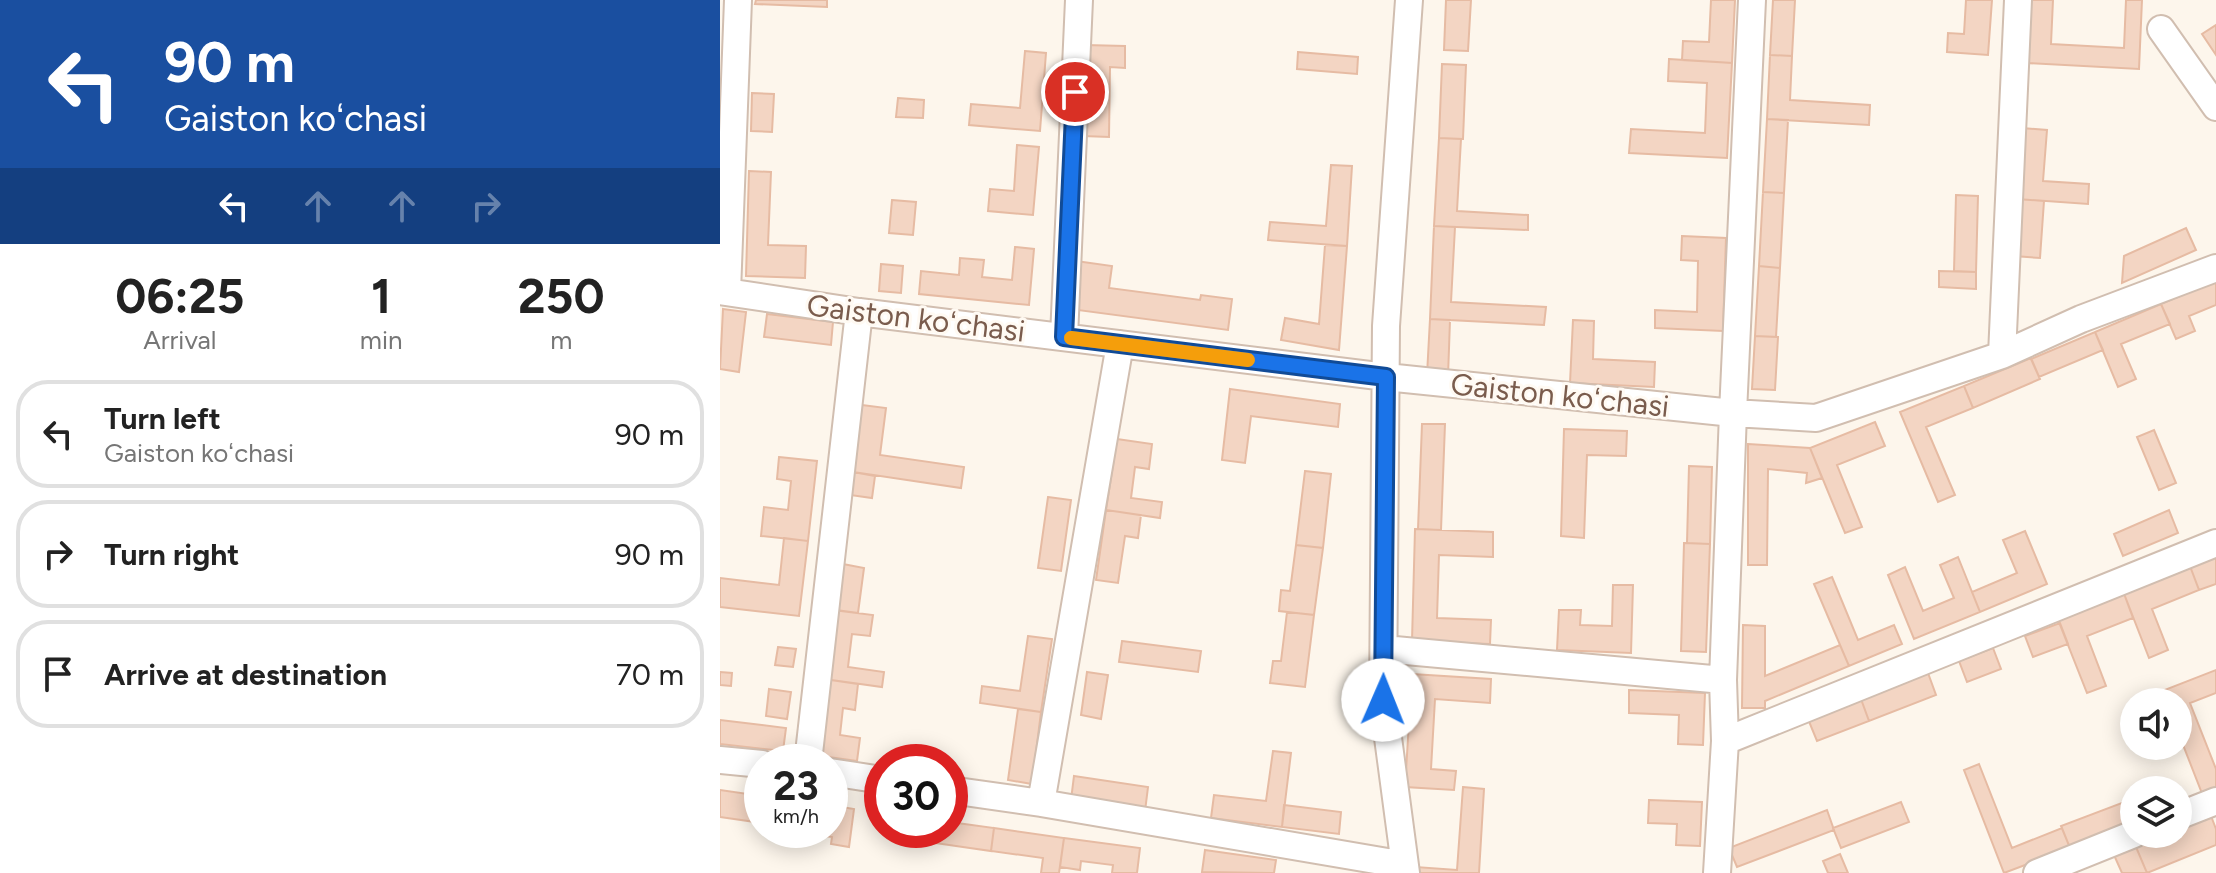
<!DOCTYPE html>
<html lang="en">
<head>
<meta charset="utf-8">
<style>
	:root { --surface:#fff; --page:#f2f2f2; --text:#222; --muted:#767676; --line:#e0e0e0 }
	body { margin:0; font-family:Figtree,sans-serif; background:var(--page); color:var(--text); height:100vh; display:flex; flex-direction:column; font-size:30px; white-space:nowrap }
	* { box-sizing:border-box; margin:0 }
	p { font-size:26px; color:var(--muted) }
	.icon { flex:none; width:44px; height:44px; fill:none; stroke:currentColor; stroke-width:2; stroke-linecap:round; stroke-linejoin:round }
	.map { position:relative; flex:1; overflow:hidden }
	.side { display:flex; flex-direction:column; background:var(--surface); width:720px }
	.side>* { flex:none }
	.hud { background:#1a4fa0; color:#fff; overflow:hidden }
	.controls { position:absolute; left:1400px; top:688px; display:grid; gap:16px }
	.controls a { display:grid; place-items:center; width:72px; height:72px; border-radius:50%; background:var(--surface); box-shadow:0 4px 20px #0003; font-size:40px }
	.speed { position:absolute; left:24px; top:744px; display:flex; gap:16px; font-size:40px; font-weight:700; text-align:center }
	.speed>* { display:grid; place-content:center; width:104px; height:104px; border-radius:50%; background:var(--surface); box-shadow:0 4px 20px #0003; line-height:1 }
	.speed small { font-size:20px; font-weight:400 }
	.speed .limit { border:12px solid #d22; background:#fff; color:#111 }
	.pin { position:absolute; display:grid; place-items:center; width:68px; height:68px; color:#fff; margin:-34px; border:4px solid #fff; border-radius:50%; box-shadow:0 2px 8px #0007 }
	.me { position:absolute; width:88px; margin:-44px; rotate:1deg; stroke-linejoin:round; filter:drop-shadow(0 0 6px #0008) }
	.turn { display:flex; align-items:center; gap:28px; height:168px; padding:0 32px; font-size:36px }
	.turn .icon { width:104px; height:104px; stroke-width:2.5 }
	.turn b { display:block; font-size:56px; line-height:68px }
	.lanes { display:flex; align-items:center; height:76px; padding:0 32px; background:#0003; justify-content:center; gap:40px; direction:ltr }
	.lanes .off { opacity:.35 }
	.eta { display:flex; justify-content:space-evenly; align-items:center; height:136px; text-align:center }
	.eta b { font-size:48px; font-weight:700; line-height:56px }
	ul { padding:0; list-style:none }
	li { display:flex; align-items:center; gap:24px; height:108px; margin:0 16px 12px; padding:0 16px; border:4px solid var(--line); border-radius:32px }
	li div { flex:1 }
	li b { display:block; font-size:30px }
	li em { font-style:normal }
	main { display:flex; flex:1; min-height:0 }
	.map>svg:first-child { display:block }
</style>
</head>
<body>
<main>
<section class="side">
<div class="hud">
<div class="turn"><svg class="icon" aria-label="left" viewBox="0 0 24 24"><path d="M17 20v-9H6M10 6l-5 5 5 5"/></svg><div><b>90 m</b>Gaiston koʻchasi</div></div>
<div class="lanes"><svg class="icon" aria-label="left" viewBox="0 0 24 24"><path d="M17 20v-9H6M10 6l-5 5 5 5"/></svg><svg class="icon off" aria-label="ahead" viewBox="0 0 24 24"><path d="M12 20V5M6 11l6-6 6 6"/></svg><svg class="icon off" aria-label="ahead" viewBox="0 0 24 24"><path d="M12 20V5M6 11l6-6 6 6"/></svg><svg class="icon off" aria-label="right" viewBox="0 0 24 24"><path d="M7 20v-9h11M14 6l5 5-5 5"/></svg></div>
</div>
<div class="eta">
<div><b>06:25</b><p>Arrival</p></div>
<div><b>1</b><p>min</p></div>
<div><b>250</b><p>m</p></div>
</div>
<ul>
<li><svg class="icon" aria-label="left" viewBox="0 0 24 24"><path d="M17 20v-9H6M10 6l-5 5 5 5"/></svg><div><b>Turn left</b><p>Gaiston koʻchasi</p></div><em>90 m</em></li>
<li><svg class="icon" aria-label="right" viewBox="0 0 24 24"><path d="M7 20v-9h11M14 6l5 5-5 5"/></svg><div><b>Turn right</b></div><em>90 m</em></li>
<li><svg class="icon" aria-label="arrive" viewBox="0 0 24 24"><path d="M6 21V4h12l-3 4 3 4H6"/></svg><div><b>Arrive at destination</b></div><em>70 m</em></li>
</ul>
</section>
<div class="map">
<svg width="1496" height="873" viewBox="0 0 1496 873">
	<rect width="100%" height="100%" fill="#fdf6ec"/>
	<path fill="#f3d5c3" stroke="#e6bba3" stroke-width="2" d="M36,0H107V7L35,4Z
		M726,0H751L748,51L724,50Z
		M991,0H1015L1012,63L962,60L963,41L989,42Z
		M1053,0H1075L1072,56L1050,55Z
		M1246,0H1272L1268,55L1227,52L1228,33L1244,34Z
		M1310,0H1333L1331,44L1404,48L1406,0H1422L1419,69L1307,63Z
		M1496,25V55L1482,34Z
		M365,45L405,46V68L390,67L389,137L363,136Z
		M305,51L326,53L320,131L249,125L251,104L300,108Z
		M578,52L638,57L637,74L577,69Z
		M1050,55L1072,56L1070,100L1150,105L1149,125L1047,119Z
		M949,59L1012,63L1007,158L909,153L911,129L985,133L987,83L948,81Z
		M722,64L746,65L743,139L719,138Z
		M32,93L54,94L52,132L31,131Z
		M178,98L204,100L203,118L176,117Z
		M1047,119L1068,120L1064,193L1043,192Z
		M1302,128L1327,130L1323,181L1369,184L1368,204L1297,199Z
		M719,138L741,139L737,211L808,215V230L714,226Z
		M297,145L319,147L313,215L268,211L270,189L294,191Z
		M611,165L632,166L627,246L548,240L550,222L606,226Z
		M29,171L51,172L48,245L86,246L85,278L26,276Z
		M1043,192L1064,193L1060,268L1039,266Z
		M1236,195L1258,196L1256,272L1234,271Z
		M1297,199L1324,201L1320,258L1294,256Z
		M172,200L196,202L193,235L169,233Z
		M714,226L735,227L731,302L826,307L824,325L710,319Z
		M1466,228L1476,250L1402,283L1404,256Z
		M962,236L1006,238L1003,331L935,328V310L977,312L978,261L961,260Z
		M605,245L627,246L619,350L561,340L565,318L599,324Z
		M295,247L314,249L309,305L199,294L201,271L239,275L240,258L264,260L262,277L292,280Z
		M356,261L392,266L389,288L480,300L481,295L512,299L508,330L350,309Z
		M161,264L183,266L181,293L159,291Z
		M1039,266L1060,268L1056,337L1035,336Z
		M1219,271L1256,272V289L1219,287Z
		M1496,281V305L1469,316L1475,331L1456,339L1441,304Z
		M1441,304L1450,324L1401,344L1416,379L1398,387L1375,332Z
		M3,309L26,312L19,372L0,369Z
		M47,314L113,322L111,345L44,337Z
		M710,319L730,320L728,377L707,375Z
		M853,320L874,321L873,359L935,362L934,387L850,383Z
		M1375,332L1383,350L1319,377L1311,359Z
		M1035,336L1058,337L1055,390L1032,389Z
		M1311,358L1320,379L1253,408L1244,386Z
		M1244,386L1253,408L1206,427L1235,495L1218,502L1180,412Z
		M510,389L620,404L618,427L531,416L525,463L502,460Z
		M142,405L166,408L160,455L244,467L241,488L133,472Z
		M1155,422L1165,446L1117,465L1142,527L1125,533L1090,448Z
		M702,424H725L721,530L698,529Z
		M844,429L907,431L906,456L867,455L864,538L841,536Z
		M1434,430L1456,483L1439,490L1417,437Z
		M397,439L432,444L429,469L415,467L411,498L442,502L440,518L386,510Z
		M1028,444L1090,448L1102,478L1086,483L1087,473L1048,469L1047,565H1028Z
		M59,457L97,461L88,541L41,536L44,507L68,510L71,481L57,479Z
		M969,466L992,467L990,544L967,543Z
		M585,471L611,474L603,548L576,545Z
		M133,472L155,476L152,498L130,495Z
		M328,497L351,500L341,571L318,568Z
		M386,510L421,515L418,538L405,536L398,583L376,580Z
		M1449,510L1458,533L1403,556L1394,534Z
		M695,529L773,532V557L719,555L717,618L771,620L770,644L692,641Z
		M1305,531L1327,584L1260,612L1252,592L1297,573L1283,540Z
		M64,538L88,541L79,616L0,607V578L59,585Z
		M964,543L990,544L986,652L961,651Z
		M576,545L603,548L594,615L559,611L561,590L570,591Z
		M1496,556V584L1479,590L1470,566Z
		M1238,557L1260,612L1194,639L1168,575L1185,567L1203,611L1234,598L1220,565Z
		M123,564L144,568L138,613L116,610Z
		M1470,566L1479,590L1432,609L1448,650L1429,658L1403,591Z
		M1112,577L1138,640L1174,625L1182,644L1129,666L1094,584Z
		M893,585H913L911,653L837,650L839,610H861L860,625L892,626Z
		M1403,591L1413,618L1367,636L1386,686L1367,693L1337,617Z
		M113,610L153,615L150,636L132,634L128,667L164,672L162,687L104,679Z
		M567,612L594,615L585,687L550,683L553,661H561Z
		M1340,623L1348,644L1313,657L1305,636Z
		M1023,625L1045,626V676L1120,645L1129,666L1045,701V708H1022Z
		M308,636L332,639L321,712L260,703L262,686L300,691Z
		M402,641L481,651L478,672L399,662Z
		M58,647L76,649L73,667L55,665Z
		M1273,648L1281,669L1247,682L1239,661Z
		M1496,670V693L1470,703L1496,769V791L1483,796L1458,732V702H1446L1442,691Z
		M0,672L12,673L11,686L0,685Z
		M367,672L388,675L381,719L361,715Z
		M1208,673L1216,695L1149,721L1141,699Z
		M692,674L771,679L770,703L715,699L711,769L736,771L734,790L685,787Z
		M104,679L138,684L135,710L123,708L120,735L140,738L137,761L94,755Z
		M49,689L71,692L67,719L46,716Z
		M909,690L985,693L983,745L958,744L959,715L909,713Z
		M1141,699L1149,721L1097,741L1088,719Z
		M298,709L321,712L312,784L288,780Z
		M0,720L66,728L63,751L0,744Z
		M553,751L571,753L562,827L491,818L494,795L546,801Z
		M1259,764L1292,848L1342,828L1350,848L1284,873L1244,770Z
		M354,776L428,787L425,811L351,800Z
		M743,787L764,789L759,873H696V867L737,870Z
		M0,790L42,796V823L0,817Z
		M929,800L982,802L980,846L956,845L957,824L928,823Z
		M1407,801L1414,823L1350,848L1341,826Z
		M1181,802L1189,822L1121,848L1113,828Z
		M110,805L134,809L129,847L111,844L112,837L62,830H110Z
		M564,805L621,812L619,834L562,827Z
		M1107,810L1114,830L1017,867L1009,848Z
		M1491,816L1496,829V845L1427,873L1416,847L1447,834H1458V830Z
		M230,822L274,828L271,851L201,841L202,830H230Z
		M274,828L344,838L339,873H321L323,858L271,851Z
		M344,838L420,848L417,873H392L393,865L361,861L360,870L340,867Z
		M1416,847L1427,873H1402L1394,855Z
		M485,850L556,860L554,873L482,872Z
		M1120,854L1128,873H1108L1103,861Z"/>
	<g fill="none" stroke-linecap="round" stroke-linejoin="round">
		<defs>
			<path id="minor" d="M1441,29L1496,107
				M0,291L139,312L666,377L1013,413L1096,418L1282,355L1361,319L1496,268
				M7,292L18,0
				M344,337L359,0
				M1282,355L1298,0
				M664,649L1003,680
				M1005,741L1496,543
				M0,760L42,764
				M88,762L139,312
				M110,772L162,780
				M230,790L321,803L400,344
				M321,803L685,865
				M1458,816L1496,801
				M686,873L663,700L666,326L689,0
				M997,873L1005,741L1003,680L1013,413L1032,0
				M1317,873L1414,834"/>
		</defs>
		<use href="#minor" stroke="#d1beb0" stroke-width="30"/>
		<use href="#minor" stroke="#fff" stroke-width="26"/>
	</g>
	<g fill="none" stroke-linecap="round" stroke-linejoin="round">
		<defs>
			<path id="route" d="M355,92L344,337L666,377L663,700"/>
		</defs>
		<use href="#route" stroke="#114b97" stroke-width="20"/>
		<use href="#route" stroke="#1a73e8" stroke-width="14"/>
		<path stroke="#f59e0b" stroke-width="14" d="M351,338L528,360"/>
	</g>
	<g text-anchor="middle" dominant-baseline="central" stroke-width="6" stroke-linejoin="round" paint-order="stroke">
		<g font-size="30" fill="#7a5c4d" stroke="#fffaf3">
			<text transform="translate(196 318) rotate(7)">Gaiston koʻchasi</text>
			<text transform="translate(840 395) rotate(6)">Gaiston koʻchasi</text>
		</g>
	</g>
</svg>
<div class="controls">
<a><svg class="icon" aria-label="sound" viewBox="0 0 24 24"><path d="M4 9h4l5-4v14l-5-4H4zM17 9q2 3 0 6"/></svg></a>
<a><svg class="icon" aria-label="layers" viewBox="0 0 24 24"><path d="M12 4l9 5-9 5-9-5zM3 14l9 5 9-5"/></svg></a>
</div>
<div class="speed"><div>23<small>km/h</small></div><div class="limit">30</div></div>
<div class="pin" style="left:355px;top:92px;background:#d93025"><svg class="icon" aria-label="arrive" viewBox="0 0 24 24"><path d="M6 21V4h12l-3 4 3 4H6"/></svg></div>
<svg class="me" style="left:663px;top:700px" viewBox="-20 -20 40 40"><circle r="19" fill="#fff"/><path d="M0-13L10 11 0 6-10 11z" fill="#1a73e8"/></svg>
</div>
</main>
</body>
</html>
